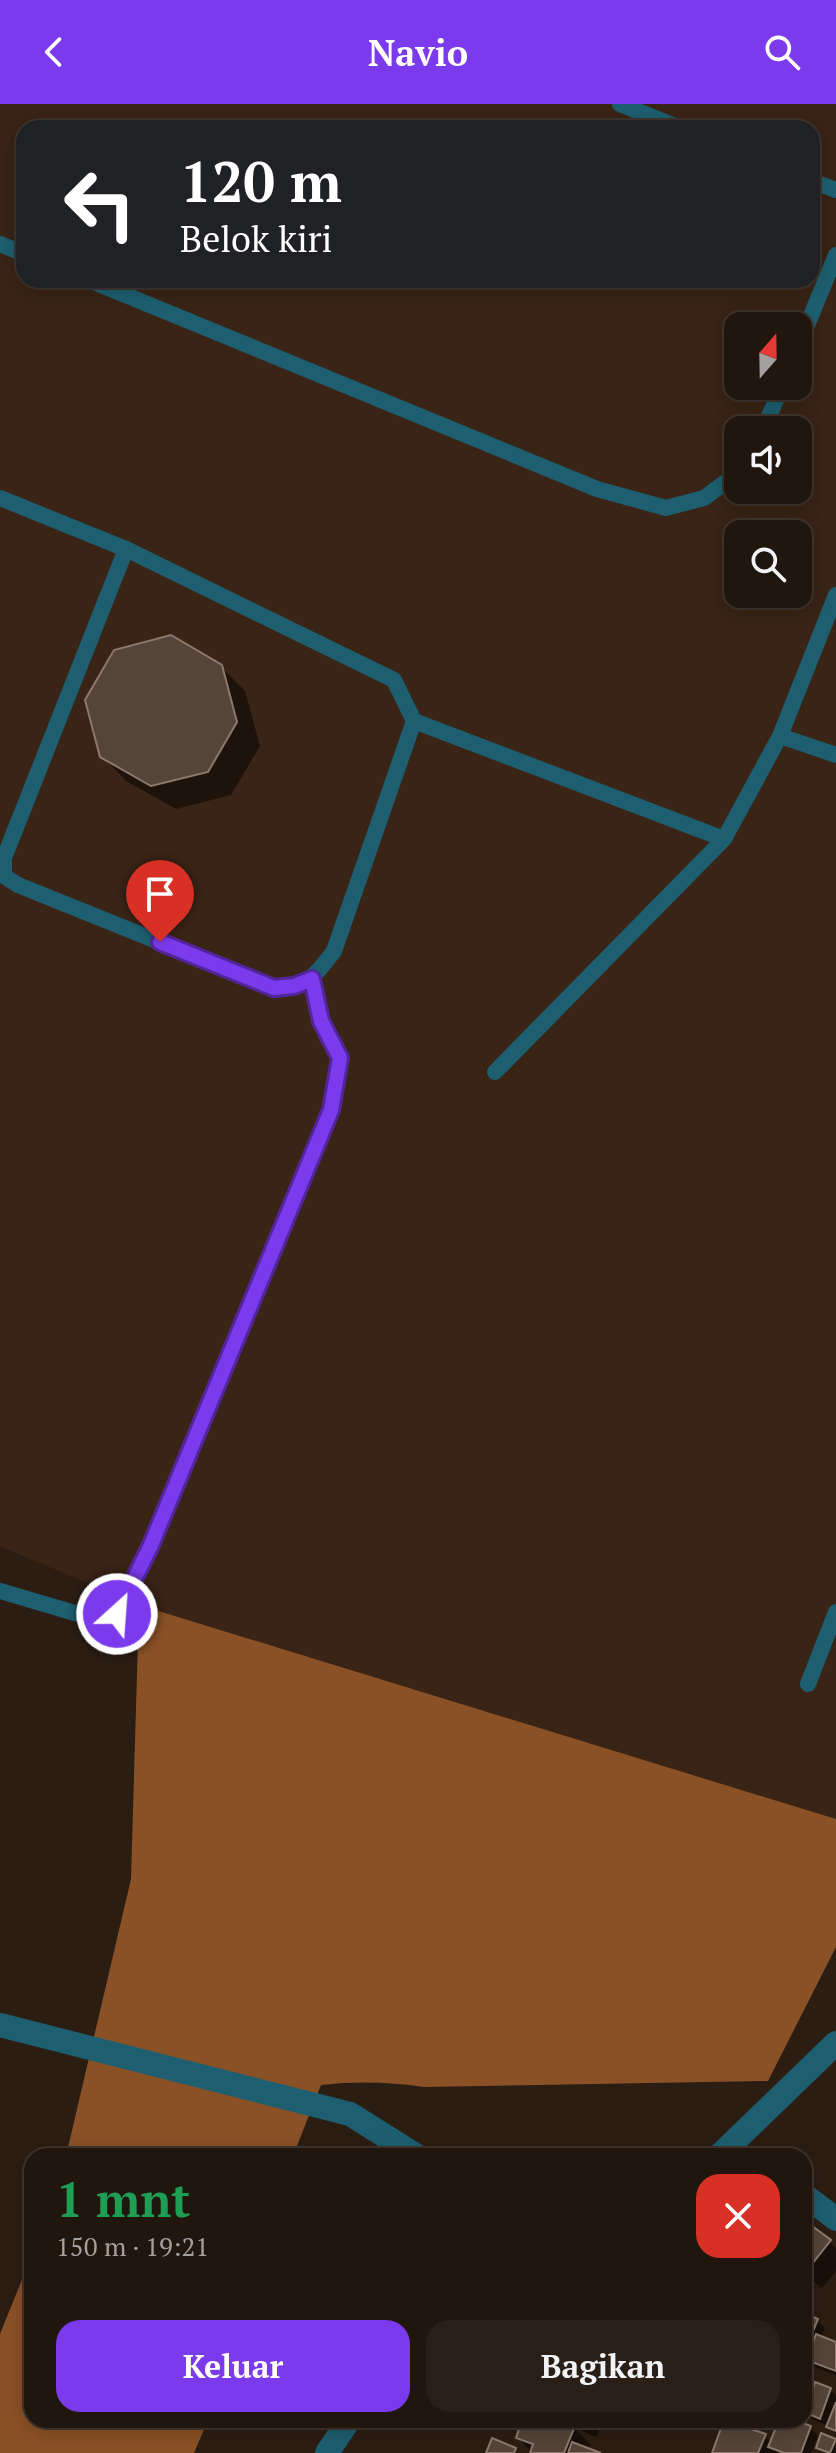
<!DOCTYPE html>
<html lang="id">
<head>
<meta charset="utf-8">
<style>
	:root { --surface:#21160e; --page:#291f17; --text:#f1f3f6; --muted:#a29f9e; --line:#3e352e; --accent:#7c3aed }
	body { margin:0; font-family:"PT Serif",serif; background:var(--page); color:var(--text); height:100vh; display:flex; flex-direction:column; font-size:30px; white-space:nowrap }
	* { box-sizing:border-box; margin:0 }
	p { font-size:26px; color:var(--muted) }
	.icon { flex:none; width:44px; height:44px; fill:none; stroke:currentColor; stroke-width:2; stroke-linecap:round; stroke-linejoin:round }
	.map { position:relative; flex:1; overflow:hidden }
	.details { position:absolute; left:24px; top:2044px; width:788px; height:280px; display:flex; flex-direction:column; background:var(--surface); border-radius:24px; box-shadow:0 4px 20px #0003,0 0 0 2px var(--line) }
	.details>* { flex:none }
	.top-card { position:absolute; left:16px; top:16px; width:804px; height:168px; border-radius:24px; box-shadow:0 4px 20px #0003,0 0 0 2px var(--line); background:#202124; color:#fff; overflow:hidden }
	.needle { width:52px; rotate:20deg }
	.fabs { position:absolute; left:724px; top:208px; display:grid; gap:16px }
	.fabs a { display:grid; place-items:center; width:88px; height:88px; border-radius:16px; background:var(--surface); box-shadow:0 4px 20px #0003,0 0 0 2px var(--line); font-size:40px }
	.pin { position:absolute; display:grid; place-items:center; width:68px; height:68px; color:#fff; margin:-82px -34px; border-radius:50% 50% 50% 0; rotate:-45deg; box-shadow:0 0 8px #0007 }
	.pin .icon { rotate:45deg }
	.me { position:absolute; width:88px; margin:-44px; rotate:26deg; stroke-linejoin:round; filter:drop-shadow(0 0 6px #0008) }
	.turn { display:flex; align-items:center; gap:28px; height:168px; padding:0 32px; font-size:36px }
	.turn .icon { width:104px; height:104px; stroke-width:2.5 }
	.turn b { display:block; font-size:56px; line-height:68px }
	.round { display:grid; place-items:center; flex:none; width:84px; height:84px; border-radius:24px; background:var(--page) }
	.head { display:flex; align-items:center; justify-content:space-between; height:136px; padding:0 32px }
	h1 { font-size:48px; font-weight:800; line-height:60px; color:#1e9e55 }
	.cta { display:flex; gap:16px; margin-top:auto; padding:16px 32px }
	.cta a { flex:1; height:92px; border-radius:24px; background:var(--accent); color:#fff; font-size:32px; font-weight:800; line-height:92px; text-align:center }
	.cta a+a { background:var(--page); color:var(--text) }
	header { display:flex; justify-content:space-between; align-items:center; height:104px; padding:0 32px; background:var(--accent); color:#fff; font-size:36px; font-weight:800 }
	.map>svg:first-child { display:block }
</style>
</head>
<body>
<header><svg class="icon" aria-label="back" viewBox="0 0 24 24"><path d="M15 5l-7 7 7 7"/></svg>Navio<svg class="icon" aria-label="search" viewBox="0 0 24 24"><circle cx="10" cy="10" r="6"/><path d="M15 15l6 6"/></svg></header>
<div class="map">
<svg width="836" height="2349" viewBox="0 0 836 2349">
	<rect width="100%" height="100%" fill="#2c1d12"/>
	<path fill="#392416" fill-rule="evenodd" d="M0,0H836V1715L139,1501L0,1442ZM24,24H812V176H24ZM738,222H798V282H738ZM738,326H798V386H738ZM738,430H798V490H738Z"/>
	<path fill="#8a5126" d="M139,1501L836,1715V1843L768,1977L424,1983C390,1978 356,1977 321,1981L293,2052H66L131,1775Z
		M32,2151V2316H208L194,2349H0V2230Z"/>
	<path fill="#0007" d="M221,563L245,587L260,642L231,691L176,705L126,677L102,652Z
		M804,2118L836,2144V2167L822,2184L804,2170Z
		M804,2211L817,2216L825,2224L821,2234L836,2240V2271L817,2264L804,2254Z
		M830,2286L836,2292V2330L829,2322L814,2316L806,2308Z
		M525,2316H604L596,2333L573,2323L590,2340L588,2346L596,2349H532L518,2333Z
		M756,2316H790L810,2324L818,2332L811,2349H714L765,2332L772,2339L777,2326Z
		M835,2337L836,2349H824L818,2343Z"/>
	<path fill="#554439" stroke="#8c796c" stroke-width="2" d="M171,531L222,561L237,618L208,668L151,682L100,653L85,596L114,546Z
		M804,2116L831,2136L805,2169H804Z
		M804,2209L818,2215L804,2249Z
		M816,2230L836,2238V2267L806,2256Z
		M815,2278L831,2284L820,2315L804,2308Z
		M836,2298V2327L826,2323Z
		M522,2316H559L575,2322L564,2349H530L533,2340L516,2334Z
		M724,2316L766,2330L758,2349H712Z
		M779,2316H795L811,2322L801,2349H784L768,2343Z
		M821,2329L836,2335L830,2349L816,2344Z
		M492,2334L516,2344L514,2349H486Z
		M572,2338L601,2349H568Z"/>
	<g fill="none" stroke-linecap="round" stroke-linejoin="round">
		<path stroke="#1d5f70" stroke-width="16" d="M620,0L680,24
			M812,77L836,86
			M0,140L24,150
			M89,176L597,385L666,404L704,394L738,369
			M798,243L836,151
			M763,326L782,282
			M0,394L126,445L394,576L414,617L724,735
			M126,445L4,754V772L18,781L274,884C310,881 313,874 334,847L414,617
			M780,632L836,491
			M495,968L724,735L780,632L836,651
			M0,1487L95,1515L110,1514L117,1510L151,1441L331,1006L340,954L321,917L312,875
			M808,1580L836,1508"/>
		<path stroke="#1d5f70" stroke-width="24" d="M0,1921L350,2010L417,2052
			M719,2052L836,1939
			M804,2091L836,2115
			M327,2349L349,2316"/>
	</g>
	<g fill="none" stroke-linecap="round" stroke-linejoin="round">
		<defs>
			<path id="route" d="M117,1510L151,1441L331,1006L340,954L321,917L312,875L294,882L274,884L160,838"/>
		</defs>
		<use href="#route" stroke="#51269a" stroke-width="20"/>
		<use href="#route" stroke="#7c3aed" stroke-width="14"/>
	</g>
</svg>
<div class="fabs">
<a><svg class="needle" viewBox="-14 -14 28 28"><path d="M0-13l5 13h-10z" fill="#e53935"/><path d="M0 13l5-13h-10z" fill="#a29f9e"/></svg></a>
<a><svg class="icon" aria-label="sound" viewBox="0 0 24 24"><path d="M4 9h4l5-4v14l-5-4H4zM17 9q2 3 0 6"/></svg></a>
<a><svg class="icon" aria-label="search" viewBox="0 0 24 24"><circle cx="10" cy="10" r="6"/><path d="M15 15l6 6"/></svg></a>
</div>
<div class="pin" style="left:160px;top:838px;background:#d93025"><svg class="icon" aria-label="arrive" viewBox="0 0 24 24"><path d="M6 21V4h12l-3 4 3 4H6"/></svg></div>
<svg class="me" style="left:117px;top:1510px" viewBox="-20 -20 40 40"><circle r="17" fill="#7c3aed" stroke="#fff" stroke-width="3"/><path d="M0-11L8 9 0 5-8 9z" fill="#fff"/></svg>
<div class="top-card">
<div class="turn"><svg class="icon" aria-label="left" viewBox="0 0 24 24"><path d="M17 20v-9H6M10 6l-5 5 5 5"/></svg><div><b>120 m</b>Belok kiri</div></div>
</div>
<section class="details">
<div class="head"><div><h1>1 mnt</h1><p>150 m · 19:21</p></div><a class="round" style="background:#d93025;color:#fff"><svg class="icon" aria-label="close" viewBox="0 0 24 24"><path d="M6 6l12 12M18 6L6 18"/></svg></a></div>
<div class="cta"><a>Keluar</a><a>Bagikan</a></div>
</section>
</div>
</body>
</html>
